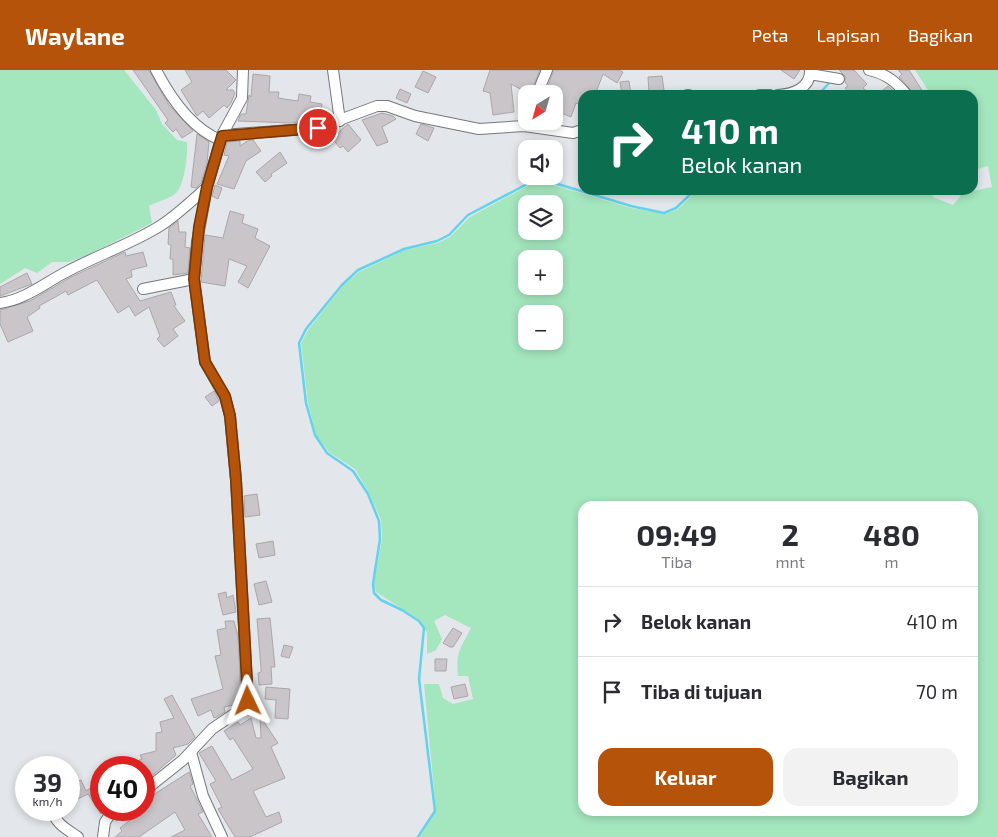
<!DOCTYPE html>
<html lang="id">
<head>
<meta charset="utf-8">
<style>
	:root { --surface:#fff; --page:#f2f2f3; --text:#2b2b33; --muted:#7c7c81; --line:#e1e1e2; --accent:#b45309 }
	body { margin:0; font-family:"Exo 2",sans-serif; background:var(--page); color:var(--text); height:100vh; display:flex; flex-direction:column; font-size:19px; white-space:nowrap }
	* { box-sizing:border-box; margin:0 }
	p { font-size:16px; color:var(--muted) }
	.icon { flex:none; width:28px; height:28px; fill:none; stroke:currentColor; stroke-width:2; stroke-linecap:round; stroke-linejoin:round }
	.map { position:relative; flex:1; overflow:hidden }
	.sheet { position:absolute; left:578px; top:431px; width:400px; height:315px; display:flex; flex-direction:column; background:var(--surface); border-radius:15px; box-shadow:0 2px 8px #0003 }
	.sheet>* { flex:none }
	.hud { position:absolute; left:578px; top:20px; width:400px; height:105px; border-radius:15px; box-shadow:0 2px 8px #0003; background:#0b6e4f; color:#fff; overflow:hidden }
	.needle { width:32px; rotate:217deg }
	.controls { position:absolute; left:518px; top:15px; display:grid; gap:10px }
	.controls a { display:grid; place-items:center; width:45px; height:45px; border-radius:10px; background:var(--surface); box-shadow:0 2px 8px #0003; font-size:25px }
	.speed { position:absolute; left:15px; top:686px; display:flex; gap:10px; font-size:25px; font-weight:700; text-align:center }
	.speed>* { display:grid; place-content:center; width:65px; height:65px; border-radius:50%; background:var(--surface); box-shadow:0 2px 8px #0003; line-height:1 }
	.speed small { font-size:12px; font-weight:400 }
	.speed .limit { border:8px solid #d22; background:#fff; color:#111 }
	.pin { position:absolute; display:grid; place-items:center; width:42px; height:42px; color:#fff; margin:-21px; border:2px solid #fff; border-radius:50%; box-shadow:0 1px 5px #0007 }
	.me { position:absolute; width:55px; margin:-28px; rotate:358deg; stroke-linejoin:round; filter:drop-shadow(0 0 4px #0008) }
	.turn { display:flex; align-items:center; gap:18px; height:105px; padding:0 20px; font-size:22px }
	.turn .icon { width:65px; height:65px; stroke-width:2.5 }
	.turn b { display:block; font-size:35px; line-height:42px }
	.eta { display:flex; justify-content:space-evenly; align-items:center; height:85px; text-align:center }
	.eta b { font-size:30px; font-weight:700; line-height:35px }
	.primary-button { display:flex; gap:10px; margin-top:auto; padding:10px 20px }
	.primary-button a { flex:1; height:58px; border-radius:15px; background:var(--accent); color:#fff; font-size:20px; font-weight:700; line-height:58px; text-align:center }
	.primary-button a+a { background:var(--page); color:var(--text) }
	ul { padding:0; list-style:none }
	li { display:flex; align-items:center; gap:15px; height:70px; padding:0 20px; border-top:1px solid var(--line) }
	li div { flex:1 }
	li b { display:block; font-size:19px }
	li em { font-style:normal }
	header { display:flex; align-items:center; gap:30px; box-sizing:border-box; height:70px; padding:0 25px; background:var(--accent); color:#fff }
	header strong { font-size:24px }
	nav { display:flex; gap:28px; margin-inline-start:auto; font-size:18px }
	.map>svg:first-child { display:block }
</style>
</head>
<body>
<header>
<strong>Waylane</strong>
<nav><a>Peta</a><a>Lapisan</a><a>Bagikan</a></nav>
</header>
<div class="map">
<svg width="998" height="767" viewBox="0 0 998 767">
	<rect width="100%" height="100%" fill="#e3e6ea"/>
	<path fill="#a4e6be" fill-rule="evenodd" d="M0,0H124L156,40L162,54L177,70L187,72C188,83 185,113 177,122C171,129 157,131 149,136L152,153L90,184L69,192H52L37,203L25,198L0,214Z
		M915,0H998V767H420L436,741L424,614H439L443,628L453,634L473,629L468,606H458C456,582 460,579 471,558L445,545L434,551L442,569L436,580L427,584V563L420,550L376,522L374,514L382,469L381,450L369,423L355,399L329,382L316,365L308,333L301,273L308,260L343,216L359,202L405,180L438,173L450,167L470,147L531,114H550L631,138L665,144L677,140L698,120H924L935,128L953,135L963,123L992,117L988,96L974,100L973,96L972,25H931ZM526,134H554V161H526ZM526,189H554V216H526ZM526,244H554V271H526ZM582,436H972V741H582Z"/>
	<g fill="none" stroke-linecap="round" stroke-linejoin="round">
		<path stroke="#62d3ec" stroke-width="2.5" d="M818,25L831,11
			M418,767L435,741L419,609L424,558L419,551L402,540L381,530L374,523L373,514L380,469L379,451L368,424L353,401L327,383L315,365L306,333L299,273L306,259L342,215L358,200L404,179L437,171L449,165L468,145L531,112H551L631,136L664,143L676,138L695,120"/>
	</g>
	<path fill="#c9c5c8" stroke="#aba6a9" d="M133,0H149L169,35L193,61L182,68L176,59L173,62L165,53L168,50Z
		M185,0H226L236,10L226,20H233L235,23L231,33L227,38L224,35L209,48L203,41L197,46L181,20L192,12Z
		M490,0H540L530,24L511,14L514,42L493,45L490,23L483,21Z
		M554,0H619L623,2L617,13L603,4L595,25H582V35L576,33L571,47L554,40V24H545Z
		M781,0H800L794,9Z
		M839,0H854L867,14L863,18L872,25H851L845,18L848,16L845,12V6Z
		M898,0H909L925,25H915L899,7L902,4Z
		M423,1L436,7L428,23L415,17Z
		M253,4L270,6L269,22H279L278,28L298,31L299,24L311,26L310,32L322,34L320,50L290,53L238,51L241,44H246L249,25L251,27Z
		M662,6L664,20L649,22L648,7Z
		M629,11L631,25H622L620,12Z
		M888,16L898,25H877Z
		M400,19L411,24L407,33L396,28Z
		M382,43L393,46L396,49L382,57L388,72L377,76L362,50Z
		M348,54L361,70L348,82L343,76L340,78L332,68Z
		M421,54L434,58L428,71L416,64Z
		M197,64L209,72L207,93L201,113L196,118L191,117Z
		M249,70H253L261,81L246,91L234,119L217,114L229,86L224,85L227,72L240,71V76Z
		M280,82L287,93L271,104L272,106L265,112L256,102Z
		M215,115L222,118L218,129L212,126Z
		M230,141L244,145L242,153L258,159L255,168L270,176L248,218L238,212L247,196L229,189L225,216L201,212L205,165L223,168Z
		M178,151L179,162H186L185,177L190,178L188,203L173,205V189H170L171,175L168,174L169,158Z
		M125,182L126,186L143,182L147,196L131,200L132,207L126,209L140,231L171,222L176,235L174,236L185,251L173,259L178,266L164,277L157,269L160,266L149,237L135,246L129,236L118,243L97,210L68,225L66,221L39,236L40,238L27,247L33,261L8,272L0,254V240L30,231L71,207Z
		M27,203L32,214L0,226V217Z
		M214,321L219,331L212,336L205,327Z
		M257,424L260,445L245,447L244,426Z
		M273,471L275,485L259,488L256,474Z
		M266,511L272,532L259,535L254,514Z
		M226,522L227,528L233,525L236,542L223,545L218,524Z
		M270,548L275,597H271L272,614L259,615L258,603L261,602V598L257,549Z
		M225,551H234L238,566L241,628L235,630L234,635L224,637L225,642L217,647L214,648L211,640L198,646L191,629L223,619L215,586L221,585L217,560L226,558Z
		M453,558L462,563L453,577H450L443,573Z
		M284,575L293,577L289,588L281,586Z
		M435,589H447L446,601H435Z
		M465,614L468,626L454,629L451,617Z
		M266,617L290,619L288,649L275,648L276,630L265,629Z
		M172,625L195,667L188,674L173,678L176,685L154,704L144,706V698H122L142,689L140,685L156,681V663L162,662L160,652L174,648L164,629Z
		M260,646L278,673L271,677L285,708L253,721L266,747L279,742L282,752L250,767H235L218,739L222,737L210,714L216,711L199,683L212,676L232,710L253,699L233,668L230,670L224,661L238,652L240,655L251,648L256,668H261Z
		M189,702L193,714L190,716L203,742L198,744L212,767H171L185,760L175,742L139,767H115L122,761L120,758L132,749L129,746L137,740H144V734L153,725Z
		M81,710L86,721L101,711V744L88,724L69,733V715Z"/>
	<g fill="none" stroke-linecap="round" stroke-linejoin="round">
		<defs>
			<path id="minor" d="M156,0C170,27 191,58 220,70
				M333,0L340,51
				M869,0C887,4 896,12 907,25
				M810,4L839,9
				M537,24L547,0
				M687,25H689
				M759,25H770
				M778,25C793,24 811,18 810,0
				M222,65L318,58L377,36H387L415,46L479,59L524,56L573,63L582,60
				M143,219L194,209
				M0,233C25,230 46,212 68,201C98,185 131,174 160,156C177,145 193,130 207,117
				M191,682L203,726L222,767
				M144,721L183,690L212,659L237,642L248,631L236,410L230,346L225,327L205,292L194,209L197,172L207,117L222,65L242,28L243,0
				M53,740C54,753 68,760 78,767
				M103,767L105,752L113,740"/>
		</defs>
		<use href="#minor" stroke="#74777b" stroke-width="12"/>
		<use href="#minor" stroke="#fff" stroke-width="10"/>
	</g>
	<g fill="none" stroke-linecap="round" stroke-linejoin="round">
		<defs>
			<path id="route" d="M248,631L236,410L230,346L225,326L205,292L194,209L199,157L207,117L222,66L318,58"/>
		</defs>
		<use href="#route" stroke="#753606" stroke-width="12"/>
		<use href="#route" stroke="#b45309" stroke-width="9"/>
	</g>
</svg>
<div class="controls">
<a><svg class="needle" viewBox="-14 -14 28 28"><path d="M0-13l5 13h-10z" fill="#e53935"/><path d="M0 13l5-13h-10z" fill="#7c7c81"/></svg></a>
<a><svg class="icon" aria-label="sound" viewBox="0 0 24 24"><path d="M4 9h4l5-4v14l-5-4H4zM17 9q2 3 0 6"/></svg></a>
<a><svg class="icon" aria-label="layers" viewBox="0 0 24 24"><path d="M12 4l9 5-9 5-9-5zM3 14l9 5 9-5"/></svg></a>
<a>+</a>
<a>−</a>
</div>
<div class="speed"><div>39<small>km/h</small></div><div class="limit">40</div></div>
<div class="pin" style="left:318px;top:58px;background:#d93025"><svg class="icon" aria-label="arrive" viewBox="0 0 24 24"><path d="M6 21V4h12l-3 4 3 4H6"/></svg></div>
<svg class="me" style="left:248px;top:631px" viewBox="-20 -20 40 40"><path d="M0-17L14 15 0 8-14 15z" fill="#b45309" stroke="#fff" stroke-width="4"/></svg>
<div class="hud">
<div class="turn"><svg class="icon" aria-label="right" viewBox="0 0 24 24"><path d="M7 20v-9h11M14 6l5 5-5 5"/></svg><div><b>410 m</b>Belok kanan</div></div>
</div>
<section class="sheet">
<div class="eta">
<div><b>09:49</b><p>Tiba</p></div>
<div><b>2</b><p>mnt</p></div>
<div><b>480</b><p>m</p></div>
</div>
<ul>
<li><svg class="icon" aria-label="right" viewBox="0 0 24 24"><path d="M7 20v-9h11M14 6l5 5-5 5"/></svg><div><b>Belok kanan</b></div><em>410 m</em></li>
<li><svg class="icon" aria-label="arrive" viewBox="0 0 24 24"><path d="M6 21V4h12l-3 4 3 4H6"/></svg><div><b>Tiba di tujuan</b></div><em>70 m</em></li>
</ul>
<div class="primary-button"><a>Keluar</a><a>Bagikan</a></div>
</section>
</div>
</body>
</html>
